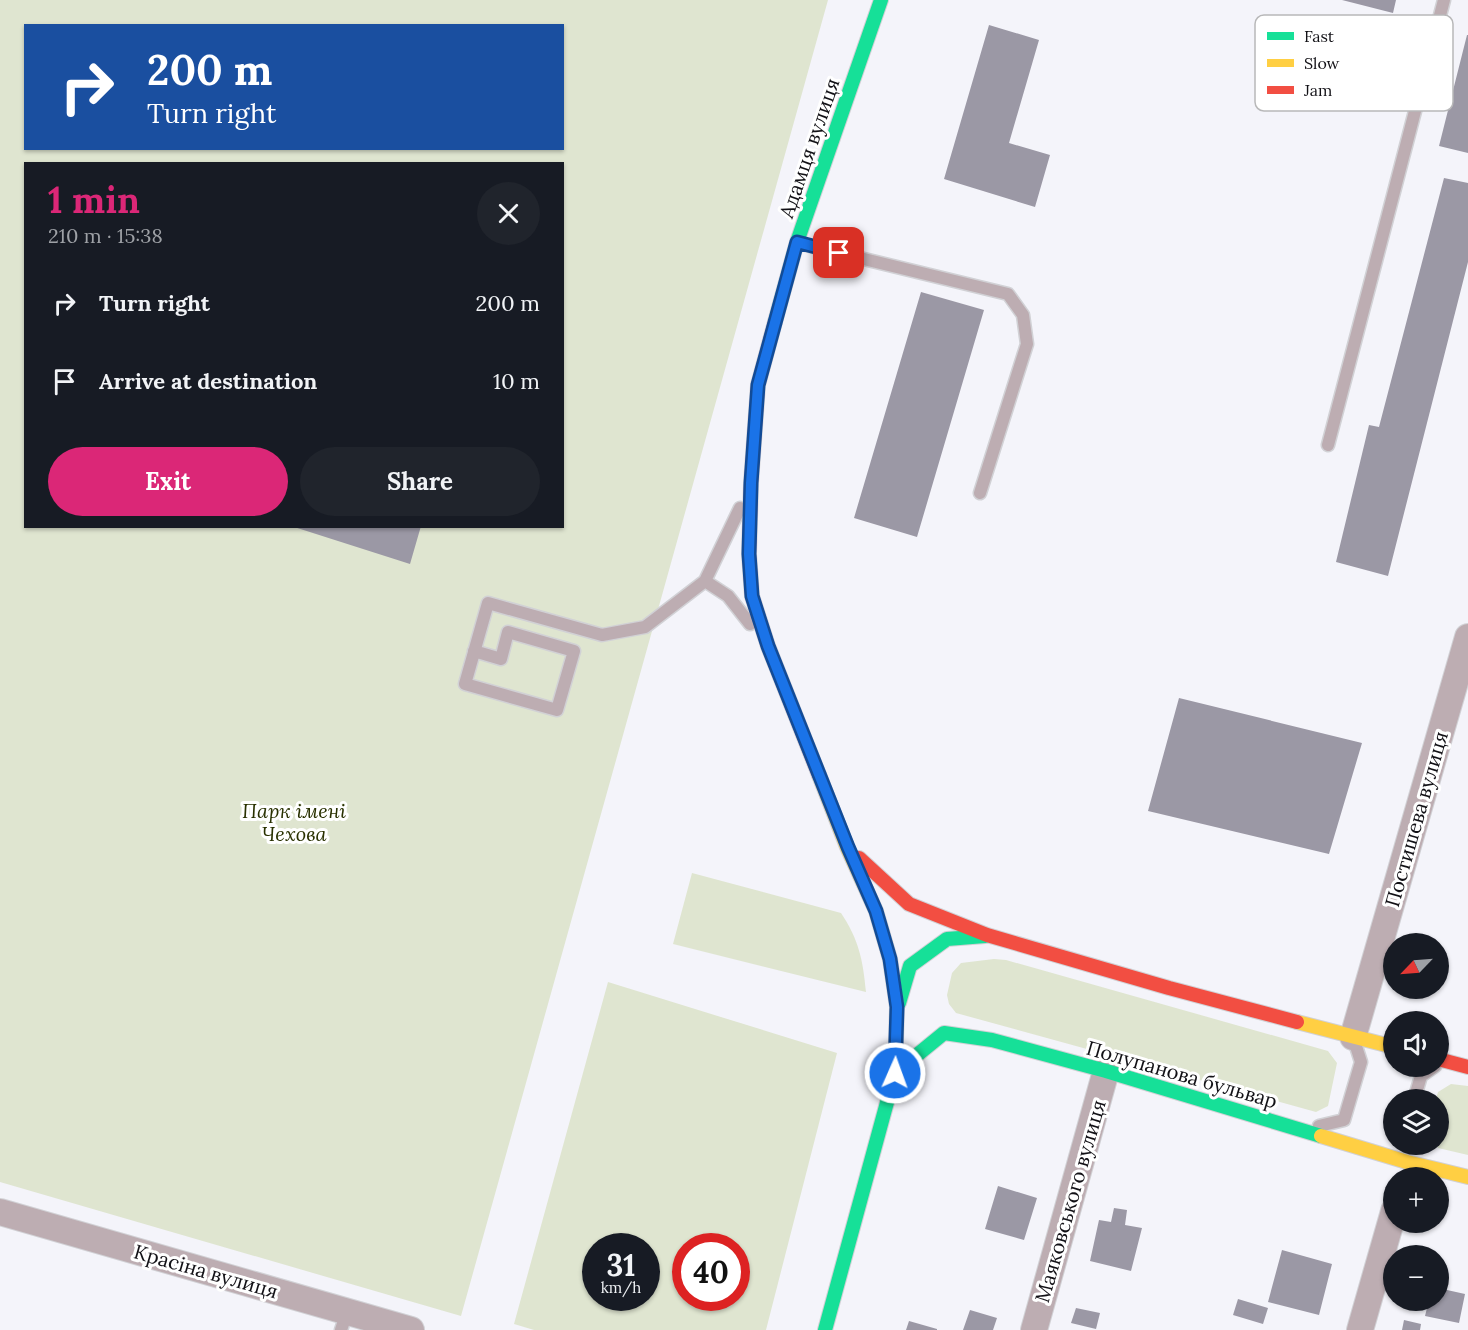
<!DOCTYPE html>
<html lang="en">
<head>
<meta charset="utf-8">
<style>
	:root { --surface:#171b24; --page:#20242c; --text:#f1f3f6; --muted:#9ea1a6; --accent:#db2777 }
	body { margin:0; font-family:Lora,serif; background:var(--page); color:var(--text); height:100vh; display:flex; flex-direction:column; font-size:22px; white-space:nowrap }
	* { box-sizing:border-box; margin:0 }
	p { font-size:20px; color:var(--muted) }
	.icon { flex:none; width:33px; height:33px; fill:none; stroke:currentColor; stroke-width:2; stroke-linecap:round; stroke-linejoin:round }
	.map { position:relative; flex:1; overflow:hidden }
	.side { position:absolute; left:24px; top:162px; width:540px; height:366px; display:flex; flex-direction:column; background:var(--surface); border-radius:0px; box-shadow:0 2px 4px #0004 }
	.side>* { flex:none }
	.top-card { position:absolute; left:24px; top:24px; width:540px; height:126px; border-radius:0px; box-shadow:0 2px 4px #0004; background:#1a4fa0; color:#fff; overflow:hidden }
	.needle { width:39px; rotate:245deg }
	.controls { position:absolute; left:1383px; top:933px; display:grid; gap:12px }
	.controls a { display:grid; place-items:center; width:66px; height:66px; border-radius:50%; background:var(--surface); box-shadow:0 2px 4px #0004; font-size:30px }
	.speed { position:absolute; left:582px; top:1233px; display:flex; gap:12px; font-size:30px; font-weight:700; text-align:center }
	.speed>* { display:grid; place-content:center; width:78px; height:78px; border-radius:50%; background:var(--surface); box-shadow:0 2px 4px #0004; line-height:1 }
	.speed small { font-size:15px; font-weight:400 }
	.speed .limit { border:9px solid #d22; background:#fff; color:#111 }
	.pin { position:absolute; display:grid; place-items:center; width:51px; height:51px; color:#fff; margin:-26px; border-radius:12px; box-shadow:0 3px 9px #0006 }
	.me { position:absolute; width:66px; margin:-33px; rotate:2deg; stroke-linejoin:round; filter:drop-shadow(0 0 4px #0008) }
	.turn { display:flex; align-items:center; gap:21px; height:126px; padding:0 24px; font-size:27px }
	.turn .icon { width:78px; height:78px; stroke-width:2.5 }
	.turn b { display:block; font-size:42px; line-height:51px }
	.round { display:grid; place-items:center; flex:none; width:63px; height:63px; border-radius:32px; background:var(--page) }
	.head { display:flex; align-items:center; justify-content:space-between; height:102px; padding:0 24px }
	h1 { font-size:36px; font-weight:700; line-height:45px; color:var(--accent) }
	.action { display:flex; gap:12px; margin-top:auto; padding:12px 24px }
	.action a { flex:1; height:69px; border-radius:36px; background:var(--accent); color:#fff; font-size:24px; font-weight:700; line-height:69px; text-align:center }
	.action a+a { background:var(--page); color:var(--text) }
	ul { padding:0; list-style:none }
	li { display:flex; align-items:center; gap:18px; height:78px; padding:0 24px }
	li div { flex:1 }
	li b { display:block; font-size:22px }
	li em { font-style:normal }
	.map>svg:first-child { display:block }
</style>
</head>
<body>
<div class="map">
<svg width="1468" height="1330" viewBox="0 0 1468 1330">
	<rect width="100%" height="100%" fill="#f4f4fa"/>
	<path fill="#dfe5d0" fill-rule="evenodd" d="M0,0H828L461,1316L0,1182ZM26,26H562V148H26ZM26,164H562V526H26Z
		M692,873L841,913C859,940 863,960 866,992L673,944Z
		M994,959L1006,960L1328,1051L1337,1063L1328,1106L1316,1112L956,1013L949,1004L947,995L952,973L961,963Z
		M608,982L837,1053L766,1330H534L514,1324ZM646,1246V1298H596V1246ZM686,1246H736V1298H686Z
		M1451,1084L1468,1086V1155L1438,1148L1436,1145L1438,1144V1100L1436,1099L1438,1092Z"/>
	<path fill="#9b98a5" d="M1342,0H1396L1393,13Z
		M989,25L1039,40L1009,143L1050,155L1035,207L944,179Z
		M1467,35H1468V153L1439,146Z
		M1444,178L1468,183V262L1388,576L1336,562L1369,425L1379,427Z
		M921,292L984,310L917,537L854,518Z
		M291,526H421L410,564Z
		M1179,698L1362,743L1329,854L1148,811Z
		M998,1186L1037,1198L1024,1240L985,1229Z
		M1114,1208L1127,1210L1125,1225L1142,1228L1131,1271L1090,1261L1099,1220L1111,1222Z
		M1282,1250L1332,1264L1319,1315L1268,1302Z
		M1438,1288L1465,1294L1459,1323L1425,1316L1429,1300H1438Z
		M1238,1299L1268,1308L1263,1324L1233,1315Z
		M1076,1308L1100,1313L1096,1329L1071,1323Z
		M970,1310L997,1318L993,1330H963Z
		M1404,1320L1421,1324L1420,1330H1402Z
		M909,1321L937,1329V1330H906Z"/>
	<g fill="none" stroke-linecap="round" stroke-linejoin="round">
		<defs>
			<path id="lane" d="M798,243L1008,294L1023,315L1027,344L980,493
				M1328,445L1444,0
				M705,581L728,596L750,624
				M474,651L501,659L508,632L574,651L557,710L465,684L488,603L602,635L645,627L705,581L740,508
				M1414,1100L1421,1076L1435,1066
				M1319,1126L1344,1120L1361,1062L1354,1040
				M341,1330L347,1312"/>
			<path id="street" d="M1353,1037L1468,637
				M0,1212L411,1330
				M1034,1330L1106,1071
				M1360,1330L1394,1211"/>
			<path id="fast" d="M775,322L797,242L881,0
				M899,1003L910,966L947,939L985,936
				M895,1073L944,1033L992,1040L1106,1071L1321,1136
				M825,1330L889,1095"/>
			<path id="slow" d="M819,775L847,847L876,911L890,959L897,1007L895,1073L889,1095
				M1297,1022L1394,1047
				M1321,1136L1407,1162L1468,1177"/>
			<path id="jam" d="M775,322L758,385L751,483L749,554L752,596L768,646L819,775
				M859,858L909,904L987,935L1169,988L1297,1022
				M1438,1059L1468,1067"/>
		</defs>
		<use href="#lane" stroke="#d1d1d5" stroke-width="15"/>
		<use href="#street" stroke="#d1d1d5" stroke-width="28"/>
		<use href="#fast" stroke="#d1d1d5" stroke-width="16"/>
		<use href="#slow" stroke="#d1d1d5" stroke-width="16"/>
		<use href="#jam" stroke="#d1d1d5" stroke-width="16"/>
		<use href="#lane" stroke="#bdadb2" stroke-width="12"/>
		<use href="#street" stroke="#bdadb2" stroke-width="26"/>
		<use href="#fast" stroke="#16e098" stroke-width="14"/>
		<use href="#slow" stroke="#ffcf43" stroke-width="14"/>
		<use href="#jam" stroke="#f24e42" stroke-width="14"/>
	</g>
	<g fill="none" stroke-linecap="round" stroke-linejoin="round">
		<defs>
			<path id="route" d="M839,253L797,242L758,385L751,483L749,554L752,596L768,646L848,847L876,911L890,959L897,1007L895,1073"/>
		</defs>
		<use href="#route" stroke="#114b97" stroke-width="15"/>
		<use href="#route" stroke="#1a73e8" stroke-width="10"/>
	</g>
	<g text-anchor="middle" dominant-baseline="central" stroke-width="6" stroke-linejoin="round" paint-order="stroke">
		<g font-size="20" fill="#121116" stroke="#fff">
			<text transform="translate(809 148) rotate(-71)">Адамця вулиця</text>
			<text transform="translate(1416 819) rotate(-74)">Постишева вулиця</text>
			<text transform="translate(1182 1074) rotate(16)">Полупанова бульвар</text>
			<text transform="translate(1070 1201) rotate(-74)">Маяковського вулиця</text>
			<text transform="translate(206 1271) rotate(16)">Красіна вулиця</text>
		</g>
		<g font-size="20" font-style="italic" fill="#293100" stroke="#fff">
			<text x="294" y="810">Парк імені<tspan x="294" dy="23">Чехова</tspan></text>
		</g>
	</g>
	<rect x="1255" y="15" width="198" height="96" rx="9" fill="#fff" stroke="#b8b8b9" stroke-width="1.5"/>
	<rect x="1267" y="32" width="27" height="8" fill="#16e098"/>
	<rect x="1267" y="59" width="27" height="8" fill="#ffcf43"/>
	<rect x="1267" y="86" width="27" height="8" fill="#f24e42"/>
	<g font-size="16" fill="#121116">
		<text x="1304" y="42">Fast</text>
		<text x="1304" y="69">Slow</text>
		<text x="1304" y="96">Jam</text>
	</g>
</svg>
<div class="controls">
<a><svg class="needle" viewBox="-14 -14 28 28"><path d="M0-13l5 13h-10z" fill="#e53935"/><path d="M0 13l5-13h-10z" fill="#9ea1a6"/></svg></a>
<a><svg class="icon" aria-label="sound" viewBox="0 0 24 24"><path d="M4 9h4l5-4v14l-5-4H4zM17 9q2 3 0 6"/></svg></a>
<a><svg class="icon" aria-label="layers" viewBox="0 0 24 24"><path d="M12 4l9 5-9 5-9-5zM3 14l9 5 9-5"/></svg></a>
<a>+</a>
<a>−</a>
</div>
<div class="speed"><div>31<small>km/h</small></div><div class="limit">40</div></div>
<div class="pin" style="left:839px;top:253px;background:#d93025"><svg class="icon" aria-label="arrive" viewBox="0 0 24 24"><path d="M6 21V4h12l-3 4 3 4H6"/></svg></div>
<svg class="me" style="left:895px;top:1073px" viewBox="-20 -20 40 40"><circle r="17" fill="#1a73e8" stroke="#fff" stroke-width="3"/><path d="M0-11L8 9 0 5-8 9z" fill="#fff"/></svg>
<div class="top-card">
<div class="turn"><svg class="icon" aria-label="right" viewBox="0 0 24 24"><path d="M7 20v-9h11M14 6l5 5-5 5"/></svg><div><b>200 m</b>Turn right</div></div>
</div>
<section class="side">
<div class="head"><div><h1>1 min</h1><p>210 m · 15:38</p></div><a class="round"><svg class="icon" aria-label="close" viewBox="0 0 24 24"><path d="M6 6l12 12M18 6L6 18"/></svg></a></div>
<ul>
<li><svg class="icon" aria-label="right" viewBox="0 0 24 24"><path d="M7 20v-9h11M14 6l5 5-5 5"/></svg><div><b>Turn right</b></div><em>200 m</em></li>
<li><svg class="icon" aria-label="arrive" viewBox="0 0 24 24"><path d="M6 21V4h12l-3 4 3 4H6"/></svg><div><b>Arrive at destination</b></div><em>10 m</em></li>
</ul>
<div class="action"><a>Exit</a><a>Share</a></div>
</section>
</div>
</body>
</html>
